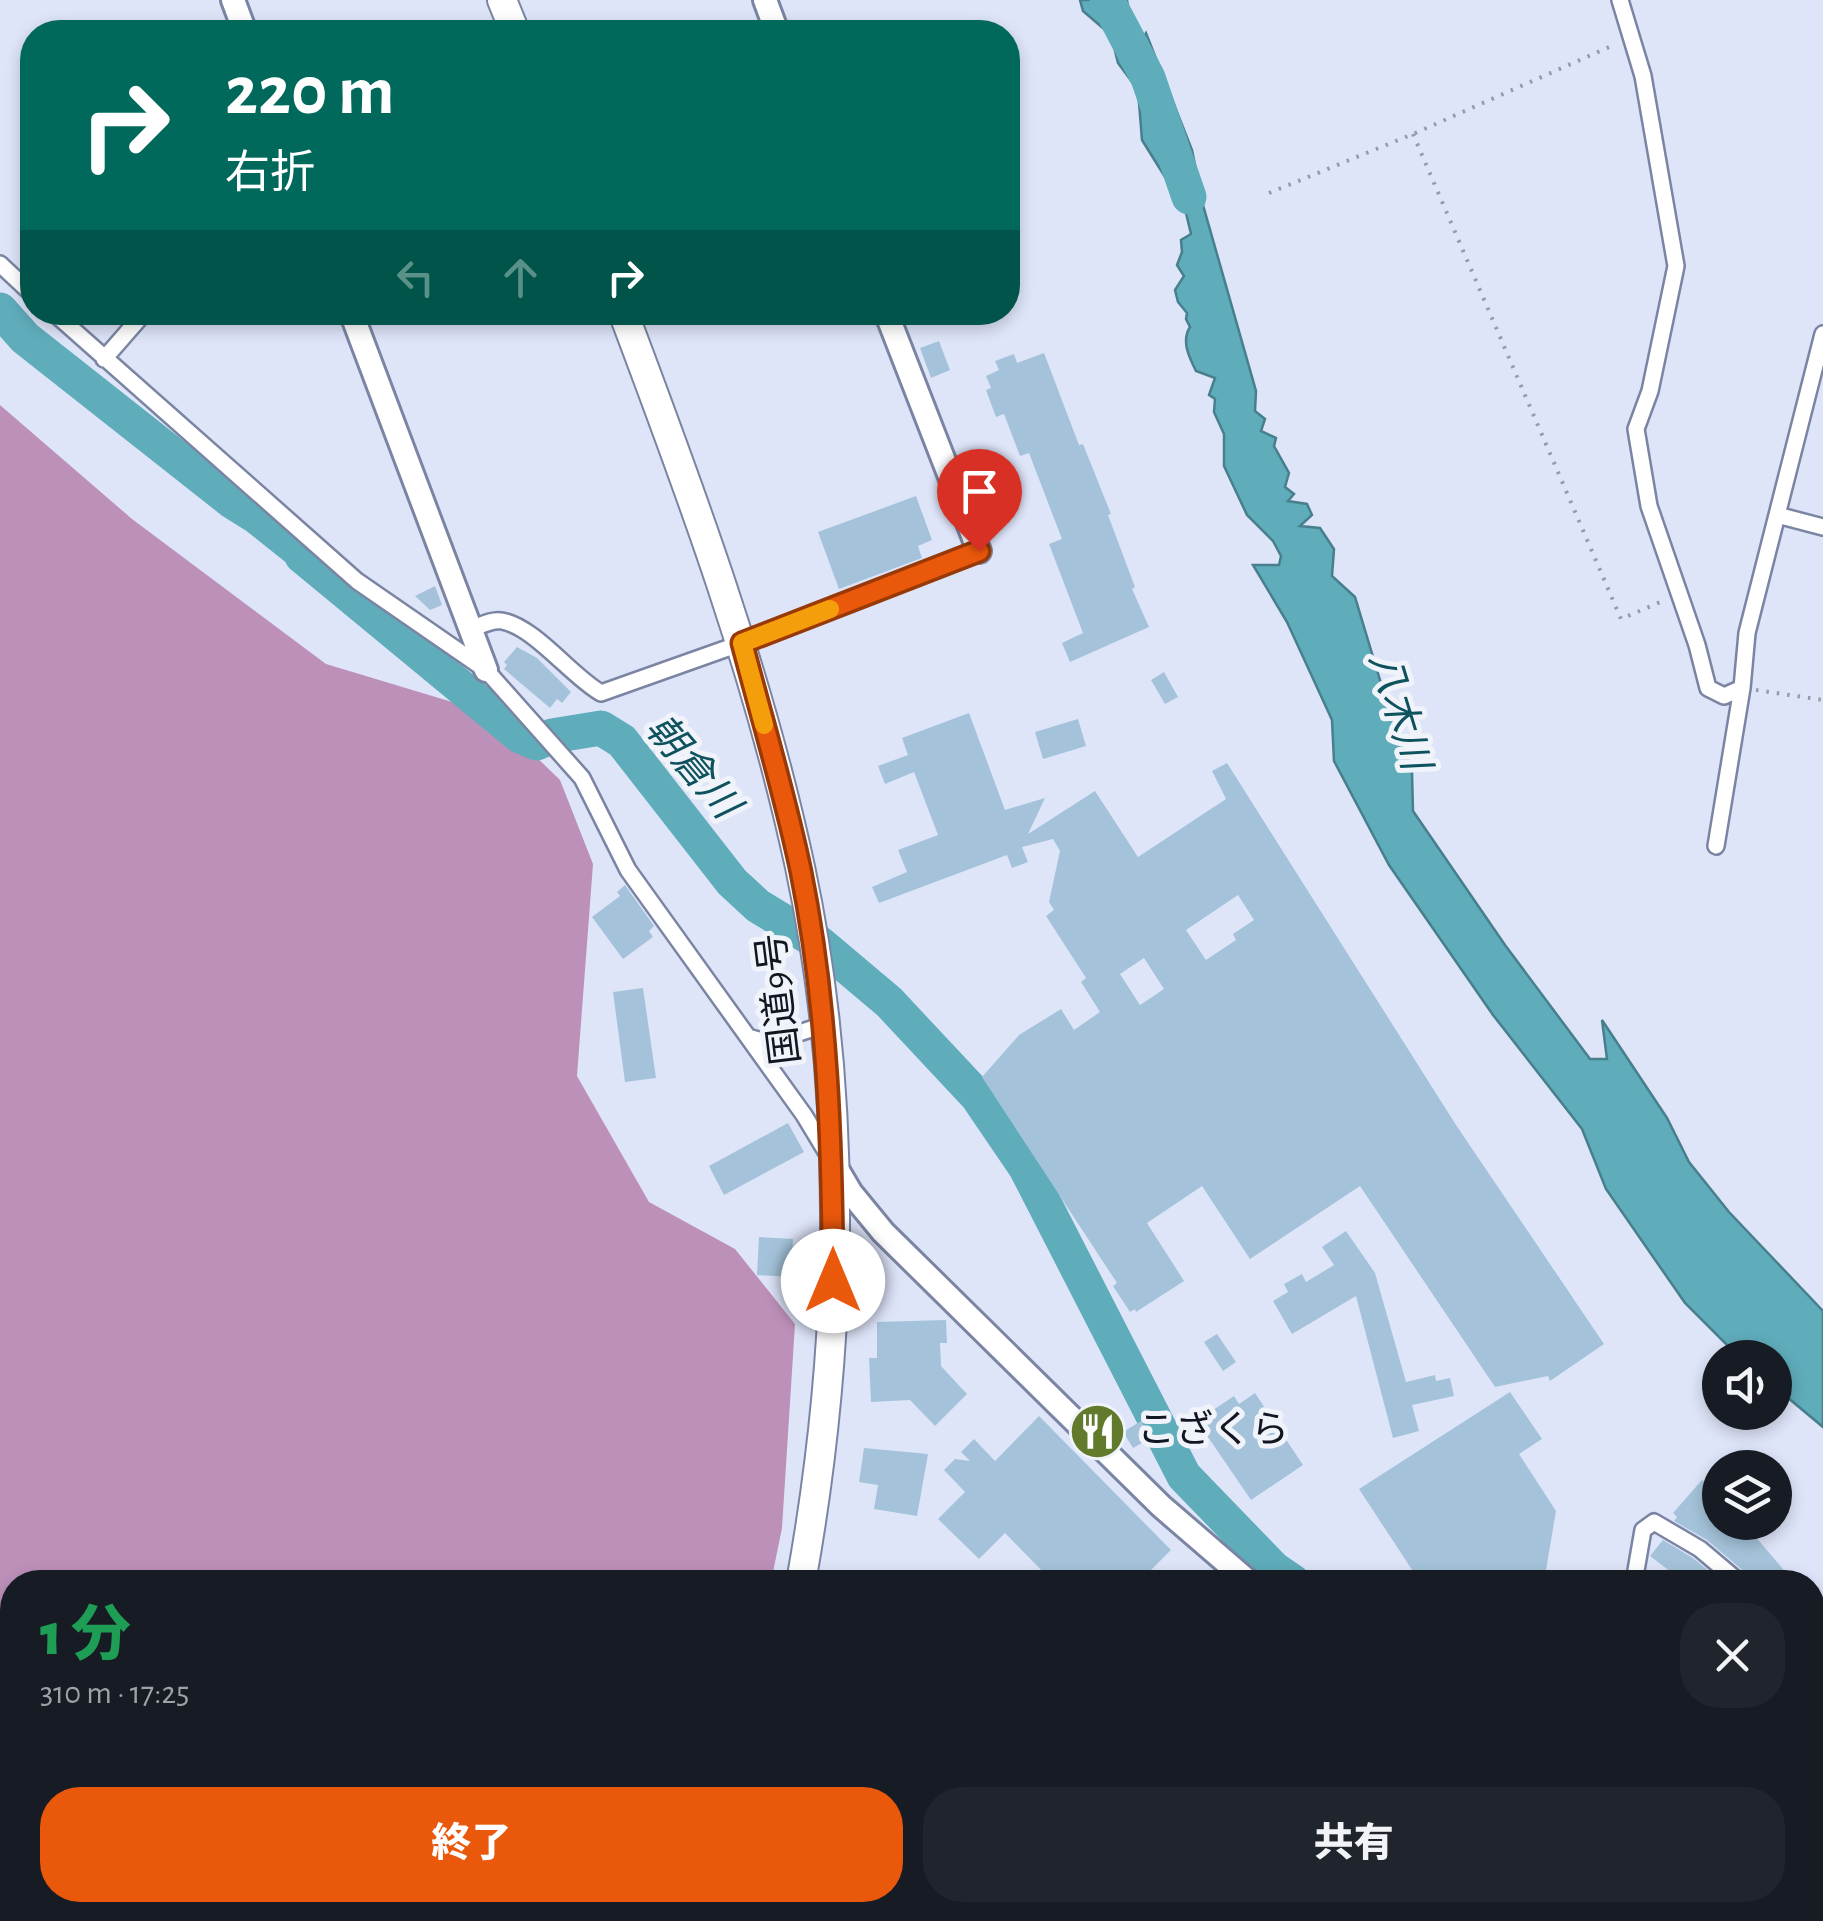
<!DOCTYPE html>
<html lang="ja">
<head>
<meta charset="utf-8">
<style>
	:root { --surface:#171b24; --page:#20242c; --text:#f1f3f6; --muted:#9ea1a6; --accent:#ea580c }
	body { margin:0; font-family:"Alegreya Sans","Noto Sans JP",sans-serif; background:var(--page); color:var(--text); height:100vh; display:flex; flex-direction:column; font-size:38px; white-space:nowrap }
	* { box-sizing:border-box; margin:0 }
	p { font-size:32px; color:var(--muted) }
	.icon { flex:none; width:55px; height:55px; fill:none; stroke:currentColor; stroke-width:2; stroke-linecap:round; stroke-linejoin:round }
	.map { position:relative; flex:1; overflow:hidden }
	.details { position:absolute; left:0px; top:1570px; width:1825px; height:352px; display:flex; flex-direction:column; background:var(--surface); border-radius:40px 40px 0 0; box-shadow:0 5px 15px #0003 }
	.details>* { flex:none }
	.banner { position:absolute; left:20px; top:20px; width:1000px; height:305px; border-radius:40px; box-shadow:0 5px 15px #0003; background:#00695c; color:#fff; overflow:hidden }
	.controls { position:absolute; left:1702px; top:1340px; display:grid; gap:20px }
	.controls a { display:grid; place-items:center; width:90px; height:90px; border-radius:50%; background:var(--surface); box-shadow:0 5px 15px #0003; font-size:50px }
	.pin { position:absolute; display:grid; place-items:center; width:85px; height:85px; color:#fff; margin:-102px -42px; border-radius:50% 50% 50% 0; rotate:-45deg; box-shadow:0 0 10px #0007 }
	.pin .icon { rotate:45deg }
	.me { position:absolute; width:110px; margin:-55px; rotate:0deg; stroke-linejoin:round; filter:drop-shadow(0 0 8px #0008) }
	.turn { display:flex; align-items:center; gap:35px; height:210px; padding:0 40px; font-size:45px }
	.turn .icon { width:130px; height:130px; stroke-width:2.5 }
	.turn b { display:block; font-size:70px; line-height:85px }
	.lanes { display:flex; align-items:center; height:95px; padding:0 40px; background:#0003; justify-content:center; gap:50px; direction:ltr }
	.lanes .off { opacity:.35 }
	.round { display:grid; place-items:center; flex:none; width:105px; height:105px; border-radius:40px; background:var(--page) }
	.overview { display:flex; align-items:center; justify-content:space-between; height:170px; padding:0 40px }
	h1 { font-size:60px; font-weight:800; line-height:75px; color:#1e9e55 }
	.primary-button { display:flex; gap:20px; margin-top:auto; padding:20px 40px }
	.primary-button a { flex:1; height:115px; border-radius:40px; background:var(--accent); color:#fff; font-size:40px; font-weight:800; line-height:115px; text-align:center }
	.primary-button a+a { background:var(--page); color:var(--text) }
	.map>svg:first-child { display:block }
</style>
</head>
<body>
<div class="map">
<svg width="1823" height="1921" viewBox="0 0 1823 1921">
	<rect width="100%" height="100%" fill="#dee5f9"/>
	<path fill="#bd90ba" d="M0,405L132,519L326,664L492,714L560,780L593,864L577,1076L649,1202L735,1249L795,1324L782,1528L771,1582H12V1910H495L491,1921H0Z"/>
	<path fill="#5facbb" stroke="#487f8d" stroke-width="2.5" d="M1080,0H1127L1130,19L1126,28L1139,45L1146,33L1192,150L1203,205L1256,391L1255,411L1265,419L1261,431L1276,438L1274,446L1289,473L1285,487L1294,494L1288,501L1307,504L1312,515L1300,526L1320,528L1334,549L1332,576L1355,597L1380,680L1395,711L1412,773L1413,811L1505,945L1590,1059H1607L1602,1020L1667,1118L1689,1162L1729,1212L1823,1311V1427L1775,1387V1358L1739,1357L1685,1303L1606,1189L1582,1129L1493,1015L1389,865L1334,761L1332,720L1287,622L1253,565H1279L1281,556L1273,541L1247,515L1224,466V434L1214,412L1215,399L1209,395L1215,378L1196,371C1189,357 1181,341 1190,327L1186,319L1187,313L1178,302L1175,290L1184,276L1177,265L1182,252L1181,240L1191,234L1185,209L1142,140L1138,90L1118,63L1111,35L1083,11Z"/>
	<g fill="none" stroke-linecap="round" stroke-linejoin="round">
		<path stroke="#5facbb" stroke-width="35" d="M1107,0L1148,78L1189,197
			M0,310L25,338L233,502L257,517L301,552L302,556L520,736L537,743L552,736L601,728L622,741L732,882L758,906L819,943L889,1002L977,1096L1026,1168L1184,1476L1274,1569L1293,1582
			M1812,1830L1823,1832"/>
	</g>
	<path fill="#a4c3da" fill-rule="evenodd" d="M939,341L950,370L931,378L920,348Z
		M1044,353L1079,445L1083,444L1111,514L1108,515L1135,587L1132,589L1149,627L1070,662L1062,643L1083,633L1049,544L1062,539L1029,453L1020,456L1004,414L996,417L986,390L991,388L986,376L999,370L995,361L1014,354L1017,363Z
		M916,496L932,540L918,546L922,558L839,589L818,532Z
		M435,586L442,605L430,610L415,596Z
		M517,647L537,658L571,692L562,703L557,699L550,708L504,669L507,665L504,662Z
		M1164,672L1178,697L1165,704L1151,680Z
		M969,713L1005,810L1045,798L1028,834L1095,791L1138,857L1226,799L1212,771L1227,763L1456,1125L1604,1344L1550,1381L1548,1376L1495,1387L1360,1186L1250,1259L1202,1186L1147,1223L1184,1281L1136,1312L1135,1309L1130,1312L1113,1286L1117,1283L982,1077L1019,1035L1061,1009L1074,1030L1100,1012L1081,982L1086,978L1046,916L1054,910L1049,902L1060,851L1053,839L1022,847L1028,862L1012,868L1007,855L879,903L872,887L907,872L898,850L938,835L914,772L885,784L878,766L908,755L902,738ZM1238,895L1254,920L1233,934L1236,940L1206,960L1186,930ZM1144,958L1164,989L1140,1005L1120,974Z
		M1078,719L1086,746L1043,759L1035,732Z
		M625,885L654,926L649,931L653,937L623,959L592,917L620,896L617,892Z
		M643,988L656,1078L625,1082L613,992Z
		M788,1123L804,1152L724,1195L709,1166Z
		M1346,1231L1375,1273L1406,1382L1435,1375L1436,1381L1450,1378L1454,1396L1412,1405L1419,1431L1393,1438L1356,1296L1292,1334L1273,1301L1288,1292L1284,1284L1302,1274L1306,1282L1334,1265L1322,1247Z
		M759,1237L793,1239L791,1277L757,1275Z
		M946,1320L947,1343H940L941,1366L967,1394L935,1426L910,1400L871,1402L869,1358H877V1322Z
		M1217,1334L1236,1362L1223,1371L1204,1342Z
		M1510,1392L1542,1439L1519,1454L1556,1511L1544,1582H1420L1359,1489Z
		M1255,1393L1303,1465L1251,1500L1197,1421L1234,1396L1239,1404Z
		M1039,1416L1171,1550L1150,1571L1162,1582H1053L1005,1533L979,1559L938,1519L965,1492L944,1470L955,1459L970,1461L961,1452L974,1439L995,1461Z
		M1141,1421L1151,1438L1133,1448L1123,1432Z
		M864,1448L928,1454L917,1516L874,1509L878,1485L859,1482Z
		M1702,1480L1720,1495V1522H1743L1794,1582H1750L1746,1573L1707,1540L1674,1521L1677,1517L1673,1513Z
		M1663,1540L1693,1558L1722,1582H1677L1668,1576L1671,1572L1650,1556Z"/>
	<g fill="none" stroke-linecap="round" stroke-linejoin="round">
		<defs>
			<path id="street" d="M1620,0L1643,76L1676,266L1650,391L1636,429L1649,506L1697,645L1708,688L1724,696L1742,688
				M0,264L32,294
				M53,312L357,581L486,670L582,778L628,870L804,1115L830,1158
				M104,359L145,312
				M1777,515L1823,527
				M471,629C480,626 492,619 502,621C535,627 571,676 601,693L742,643L979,551
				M1716,846L1742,688L1747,633L1823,334
				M748,1037L769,1043L823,1025
				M1634,1582L1643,1530L1654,1522L1700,1549L1739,1582
				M1812,1899L1823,1903"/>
			<path id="secondary" d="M233,0L245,32
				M765,0L777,32
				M351,312L486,670
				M886,312L979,551
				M834,1164L851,1193L883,1232L1161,1506L1249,1582
				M1700,1910L1713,1921"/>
			<path id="highway" d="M502,0L515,32
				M623,312C692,495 759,676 800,867C850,1101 843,1349 801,1582
				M703,1921L707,1910"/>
		</defs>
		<use href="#street" stroke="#7b85a3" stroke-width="20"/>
		<use href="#secondary" stroke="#7b85a3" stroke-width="28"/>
		<use href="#highway" stroke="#7b85a3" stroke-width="32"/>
		<path stroke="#959bac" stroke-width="4" stroke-dasharray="2.5 8" stroke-linecap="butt" d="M1413,134L1621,619L1665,600
			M1269,193L1413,134L1616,44
			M1756,690L1823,700"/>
		<use href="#street" stroke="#fff" stroke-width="15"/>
		<use href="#secondary" stroke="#fff" stroke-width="22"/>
		<use href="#highway" stroke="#fff" stroke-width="28"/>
	</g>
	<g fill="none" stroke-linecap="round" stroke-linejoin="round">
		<defs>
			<path id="route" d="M833,1281C832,1144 828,1006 801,872C785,795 762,719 742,643L979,551"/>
		</defs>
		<use href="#route" stroke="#983908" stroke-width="25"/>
		<use href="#route" stroke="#ea580c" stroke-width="18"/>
		<path stroke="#f59e0b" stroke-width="18" d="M764,725L742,643L830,609"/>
	</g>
	<defs>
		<symbol id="restaurant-disc" viewBox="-11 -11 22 22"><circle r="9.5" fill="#627a2c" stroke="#f0f3f9"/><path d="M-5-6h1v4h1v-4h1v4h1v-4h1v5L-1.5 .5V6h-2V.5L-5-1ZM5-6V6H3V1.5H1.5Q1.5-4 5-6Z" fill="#fff"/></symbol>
	</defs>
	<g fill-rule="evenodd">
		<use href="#restaurant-disc" x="1066" y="1400" width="63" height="63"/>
	</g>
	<g text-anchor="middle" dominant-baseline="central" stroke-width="10" stroke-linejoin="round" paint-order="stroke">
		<g font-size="38" fill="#121621" stroke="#f0f3f9">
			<text transform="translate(780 999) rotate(-97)">国道9号</text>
		</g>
		<g font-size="38" fill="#121621" stroke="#f0f3f9" text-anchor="start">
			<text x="1137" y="1431">こざくら</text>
		</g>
		<g font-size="40" font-style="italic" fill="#0e525e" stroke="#f0f3f9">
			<text transform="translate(1399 711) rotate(73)">八木川</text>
			<text transform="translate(692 767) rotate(50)">朝倉川</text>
		</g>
	</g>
</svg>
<div class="controls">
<a><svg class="icon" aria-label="sound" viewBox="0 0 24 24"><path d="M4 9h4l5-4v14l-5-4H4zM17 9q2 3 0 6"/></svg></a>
<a><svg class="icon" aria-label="layers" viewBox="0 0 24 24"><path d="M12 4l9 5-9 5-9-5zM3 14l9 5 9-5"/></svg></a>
</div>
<div class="pin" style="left:979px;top:551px;background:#d93025"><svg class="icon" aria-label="arrive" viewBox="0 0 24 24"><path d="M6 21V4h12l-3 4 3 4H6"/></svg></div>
<svg class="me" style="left:833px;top:1281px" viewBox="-20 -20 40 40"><circle r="19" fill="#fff"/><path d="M0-13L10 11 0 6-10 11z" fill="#ea580c"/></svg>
<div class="banner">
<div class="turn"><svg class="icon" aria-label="right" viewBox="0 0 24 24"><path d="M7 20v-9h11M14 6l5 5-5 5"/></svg><div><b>220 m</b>右折</div></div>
<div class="lanes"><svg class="icon off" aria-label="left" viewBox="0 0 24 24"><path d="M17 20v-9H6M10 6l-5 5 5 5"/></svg><svg class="icon off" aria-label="ahead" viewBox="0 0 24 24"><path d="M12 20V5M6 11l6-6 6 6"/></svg><svg class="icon" aria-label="right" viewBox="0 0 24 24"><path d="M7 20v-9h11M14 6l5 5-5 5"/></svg></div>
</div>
<section class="details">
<div class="overview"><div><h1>1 分</h1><p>310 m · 17:25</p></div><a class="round"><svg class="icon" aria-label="close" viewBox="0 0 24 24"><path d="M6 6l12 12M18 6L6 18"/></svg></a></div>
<div class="primary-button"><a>終了</a><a>共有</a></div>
</section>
</div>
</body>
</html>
